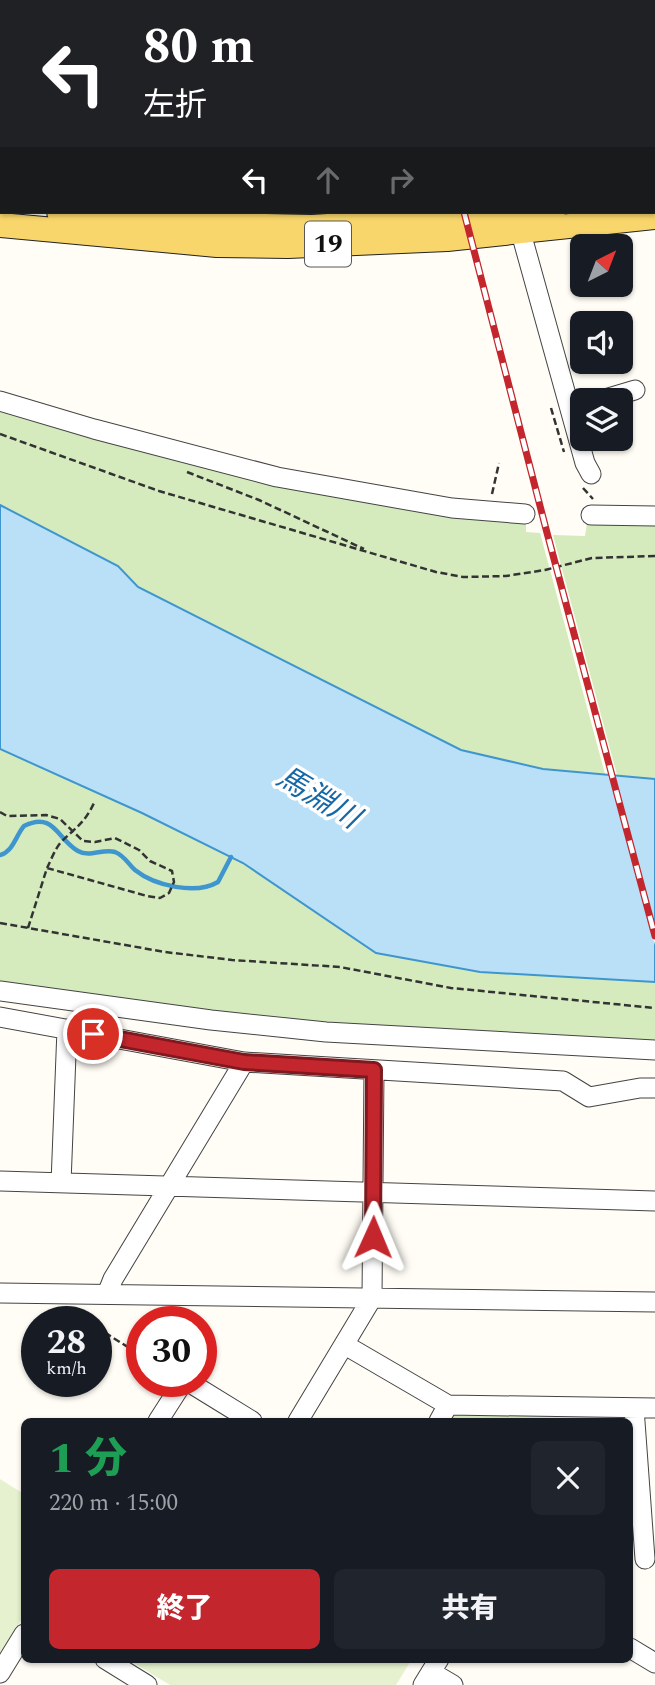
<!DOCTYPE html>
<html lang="ja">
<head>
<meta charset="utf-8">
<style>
	:root { --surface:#171b24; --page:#20242c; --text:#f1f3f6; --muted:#9ea1a6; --accent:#c4262e }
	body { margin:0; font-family:Spectral,"Noto Sans JP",serif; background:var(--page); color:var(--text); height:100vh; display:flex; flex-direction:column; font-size:26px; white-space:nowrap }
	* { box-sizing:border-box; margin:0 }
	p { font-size:23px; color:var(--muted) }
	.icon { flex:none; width:38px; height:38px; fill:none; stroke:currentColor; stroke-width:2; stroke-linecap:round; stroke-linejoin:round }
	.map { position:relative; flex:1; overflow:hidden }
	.side { position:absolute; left:21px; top:1418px; width:612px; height:245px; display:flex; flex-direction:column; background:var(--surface); border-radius:10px; box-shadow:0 2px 5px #0004 }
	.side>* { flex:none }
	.banner { position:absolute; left:0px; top:0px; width:656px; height:214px; box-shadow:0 2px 5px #0004; background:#202124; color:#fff; overflow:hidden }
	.needle { width:46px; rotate:42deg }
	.buttons { position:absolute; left:570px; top:234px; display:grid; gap:14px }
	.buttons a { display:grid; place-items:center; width:63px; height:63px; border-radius:10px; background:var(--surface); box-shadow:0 2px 5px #0004; font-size:35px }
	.speed { position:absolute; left:21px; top:1306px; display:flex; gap:14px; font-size:35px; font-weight:700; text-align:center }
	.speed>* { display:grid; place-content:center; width:91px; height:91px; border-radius:50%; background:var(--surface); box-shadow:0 2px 5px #0004; line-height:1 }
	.speed small { font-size:18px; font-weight:400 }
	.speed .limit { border:10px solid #d22; background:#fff; color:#111 }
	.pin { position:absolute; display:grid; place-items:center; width:60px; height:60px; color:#fff; margin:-30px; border:4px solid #fff; border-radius:50%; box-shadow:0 2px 7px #0007 }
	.me { position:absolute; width:77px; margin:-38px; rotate:1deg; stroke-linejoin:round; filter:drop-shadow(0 0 5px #0008) }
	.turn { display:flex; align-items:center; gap:24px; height:147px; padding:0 28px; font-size:32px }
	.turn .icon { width:91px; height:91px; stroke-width:2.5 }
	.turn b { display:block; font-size:49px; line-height:60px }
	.lanes { display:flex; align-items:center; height:66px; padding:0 28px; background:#0003; justify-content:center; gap:35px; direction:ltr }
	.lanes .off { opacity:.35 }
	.round { display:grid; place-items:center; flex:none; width:74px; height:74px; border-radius:10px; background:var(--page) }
	.headline { display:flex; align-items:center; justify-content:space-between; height:119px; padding:0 28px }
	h1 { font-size:42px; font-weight:800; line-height:52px; color:#1e9e55 }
	.button { display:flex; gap:14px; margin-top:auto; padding:14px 28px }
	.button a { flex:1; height:80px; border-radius:10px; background:var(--accent); color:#fff; font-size:28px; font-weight:800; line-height:80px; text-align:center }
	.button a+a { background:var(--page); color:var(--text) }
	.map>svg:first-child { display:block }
</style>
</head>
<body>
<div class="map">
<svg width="655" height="1685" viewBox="0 0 655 1685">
	<rect width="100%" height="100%" fill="#fffdf5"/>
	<path fill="#d5ebbd" d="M0,406L78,430L526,520V532L540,533L605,774L543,769L461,750L138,587L118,566L0,505Z
		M587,523L655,524V779L617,775L553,535L585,536Z
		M0,749L142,813L243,863L376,953L480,972L655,982V1044L335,1026L0,984Z
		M624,1412L629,1421H444L449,1415Z"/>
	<path fill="#e6f2cf" d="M0,1479L24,1494V1615L0,1655Z
		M127,1659H412L396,1685H170Z"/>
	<path fill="#b9e0f7" stroke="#3f96cf" stroke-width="2" d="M0,505L118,566L138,587L461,750L543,769L655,779V982L480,972L376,953L243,863L142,813L0,749Z"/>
	<path fill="#fffdf5" d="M608,771H614L655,925V945Z"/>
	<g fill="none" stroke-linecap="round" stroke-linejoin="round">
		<path stroke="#3f96cf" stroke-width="4.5" d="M0,855C13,852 16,835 24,826C54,811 57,839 78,851C90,858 103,848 115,852C125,856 128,864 135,870C155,886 196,895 218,882L231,857"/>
		<defs>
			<path id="minor" d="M53,0L55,2
				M345,0V2
				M448,0L449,2
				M654,39H655
				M0,150H2
				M521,233L585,463L591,474
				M0,401L94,429L277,477L452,508L525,514
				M598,401L635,390
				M591,515L655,516
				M0,991L211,1020L326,1032L655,1050
				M0,1017L244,1062L563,1081L589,1097L640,1088H655
				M0,1181L655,1201
				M61,1183L67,1029
				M0,1293L655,1302
				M107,1294L113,1279L244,1062
				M345,1345L448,1405L655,1408
				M634,1408L645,1559
				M158,1421L183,1382L187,1381L252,1421
				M298,1421L372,1298L374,1070
				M439,1421L448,1405
				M630,1648L655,1663
				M105,1659L147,1685
				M431,1672L453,1685
				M0,1673L24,1634
				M423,1685L439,1659"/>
			<path id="major" d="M654,199H655
				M0,206H2
				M59,212L215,225L312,227L553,212
				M0,225L217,245L288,246L447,239L655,217"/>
		</defs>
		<use href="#minor" stroke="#444" stroke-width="21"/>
		<use href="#major" stroke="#222" stroke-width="26"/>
		<path stroke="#333" stroke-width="2.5" stroke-dasharray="7 3.5" stroke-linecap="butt" d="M551,408L564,452
			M0,434L159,491L436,572L463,577L506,576L545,570L592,558L655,556
			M187,472L259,500L364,549
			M583,488L593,499
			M492,494L499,463
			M0,812L7,816L46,815L60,819L83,841L95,842L115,838L139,850L150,861L172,871L174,882L169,893L160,898L147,896L47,868L28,928
			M47,868C51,860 55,849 61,842C76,827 84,824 94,803
			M0,923L165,952L232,960L340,967L451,988L655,1008
			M79,1310L89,1321
			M96,1327L142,1356"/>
		<use href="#minor" stroke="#fff" stroke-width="19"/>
		<use href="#major" stroke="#f9d66b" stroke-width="24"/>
		<defs>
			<path id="rail" d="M401,0V2
				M464,212L546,529L655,936"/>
		</defs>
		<use href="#rail" stroke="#c4262e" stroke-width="7"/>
		<use href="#rail" stroke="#fff" stroke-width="4.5" stroke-dasharray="13" stroke-linecap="butt"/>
	</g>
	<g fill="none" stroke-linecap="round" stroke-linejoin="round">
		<defs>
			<path id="route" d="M93,1034L244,1062L374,1070L373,1237"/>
		</defs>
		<use href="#route" stroke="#7f191e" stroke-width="18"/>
		<use href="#route" stroke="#c4262e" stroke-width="12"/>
	</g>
	<g text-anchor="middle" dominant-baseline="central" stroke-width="7" stroke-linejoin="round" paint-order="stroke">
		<rect fill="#fff" stroke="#585858" stroke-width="2" x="305" y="221.5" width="46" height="45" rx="5"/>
		<g font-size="26" font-weight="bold" fill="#111">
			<text x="328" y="244">19</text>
		</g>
		<g font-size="30" font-style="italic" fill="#1768a6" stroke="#fff">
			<text transform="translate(318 798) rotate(31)">馬淵川</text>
		</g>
	</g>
</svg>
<div class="buttons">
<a><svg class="needle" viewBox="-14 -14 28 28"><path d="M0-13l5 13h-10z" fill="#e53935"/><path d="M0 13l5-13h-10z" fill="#9ea1a6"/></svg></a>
<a><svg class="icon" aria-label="sound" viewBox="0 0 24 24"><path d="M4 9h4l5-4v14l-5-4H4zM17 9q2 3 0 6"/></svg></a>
<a><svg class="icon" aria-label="layers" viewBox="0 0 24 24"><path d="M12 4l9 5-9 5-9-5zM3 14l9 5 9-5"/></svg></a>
</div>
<div class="speed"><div>28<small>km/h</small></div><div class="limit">30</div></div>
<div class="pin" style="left:93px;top:1034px;background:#d93025"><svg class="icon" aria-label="arrive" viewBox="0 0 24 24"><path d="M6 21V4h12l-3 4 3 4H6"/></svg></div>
<svg class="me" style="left:373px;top:1237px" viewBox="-20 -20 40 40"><path d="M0-17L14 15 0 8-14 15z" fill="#c4262e" stroke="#fff" stroke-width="4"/></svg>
<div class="banner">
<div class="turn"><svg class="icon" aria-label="left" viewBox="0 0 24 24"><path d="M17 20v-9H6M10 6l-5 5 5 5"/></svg><div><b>80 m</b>左折</div></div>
<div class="lanes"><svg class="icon" aria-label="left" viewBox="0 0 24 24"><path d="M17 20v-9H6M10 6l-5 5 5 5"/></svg><svg class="icon off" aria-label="ahead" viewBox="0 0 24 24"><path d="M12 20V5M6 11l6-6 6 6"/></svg><svg class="icon off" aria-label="right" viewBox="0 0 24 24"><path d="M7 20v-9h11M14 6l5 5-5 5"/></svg></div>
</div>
<section class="side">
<div class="headline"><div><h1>1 分</h1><p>220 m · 15:00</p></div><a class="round"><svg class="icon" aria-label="close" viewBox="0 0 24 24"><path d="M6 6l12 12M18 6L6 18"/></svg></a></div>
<div class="button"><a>終了</a><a>共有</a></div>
</section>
</div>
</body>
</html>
